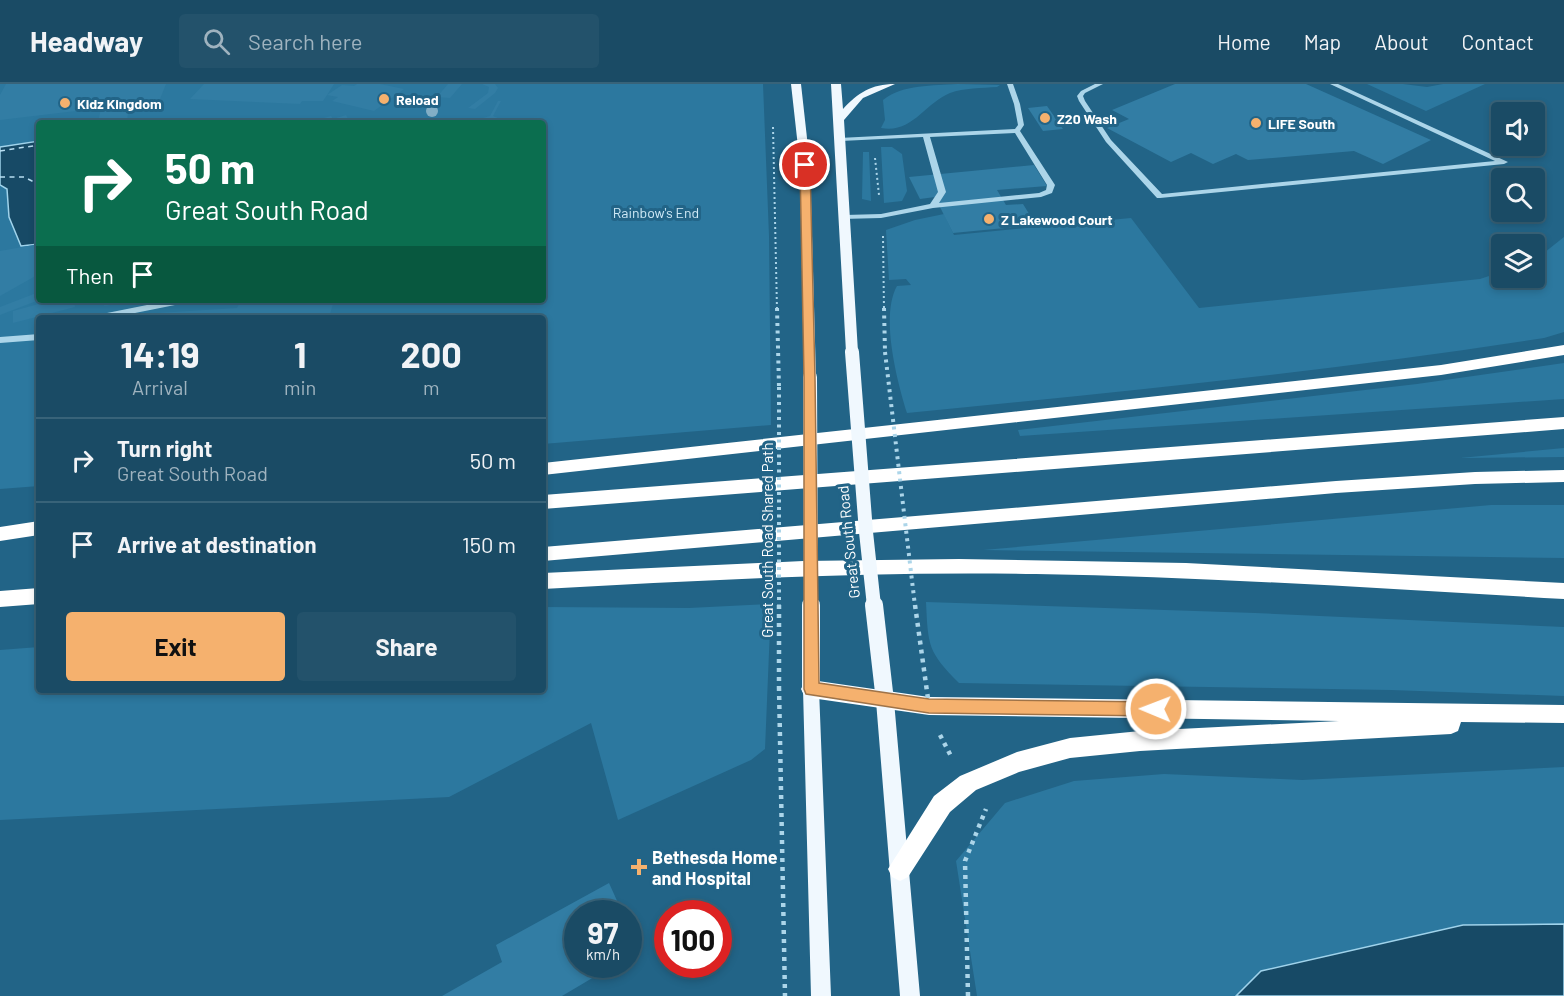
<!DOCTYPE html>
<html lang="en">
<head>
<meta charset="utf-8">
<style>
	:root { --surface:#1a4b65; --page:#23526b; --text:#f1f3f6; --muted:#9fb3bf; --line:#386379; --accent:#f5b16e }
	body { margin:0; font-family:Barlow,sans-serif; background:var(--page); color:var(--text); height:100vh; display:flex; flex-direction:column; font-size:22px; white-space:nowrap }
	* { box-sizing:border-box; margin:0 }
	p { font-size:20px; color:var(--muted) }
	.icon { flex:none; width:33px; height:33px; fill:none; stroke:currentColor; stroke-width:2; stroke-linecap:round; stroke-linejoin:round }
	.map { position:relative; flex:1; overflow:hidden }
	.drawer { position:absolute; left:36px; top:231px; width:510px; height:378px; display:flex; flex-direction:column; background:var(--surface); border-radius:6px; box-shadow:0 3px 9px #0003,0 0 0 2px var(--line) }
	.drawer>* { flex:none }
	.banner { position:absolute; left:36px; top:36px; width:510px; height:183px; border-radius:6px; box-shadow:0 3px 9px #0003,0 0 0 2px var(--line); background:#0b6e4f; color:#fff; overflow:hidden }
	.tools { position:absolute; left:1491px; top:18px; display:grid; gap:12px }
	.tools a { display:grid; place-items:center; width:54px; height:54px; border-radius:6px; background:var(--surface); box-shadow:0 3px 9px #0003,0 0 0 2px var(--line); font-size:30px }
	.speed { position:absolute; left:564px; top:816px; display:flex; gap:12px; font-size:30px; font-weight:700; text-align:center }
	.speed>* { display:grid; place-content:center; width:78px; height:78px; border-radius:50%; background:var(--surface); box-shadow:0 3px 9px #0003,0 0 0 2px var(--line); line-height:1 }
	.speed small { font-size:15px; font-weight:400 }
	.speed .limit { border:9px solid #d22; background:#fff; color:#111 }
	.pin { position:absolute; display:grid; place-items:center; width:51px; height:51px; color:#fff; margin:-26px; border:3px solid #fff; border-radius:50%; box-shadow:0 2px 6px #0007 }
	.me { position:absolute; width:66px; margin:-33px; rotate:271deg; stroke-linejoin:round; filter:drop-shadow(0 0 4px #0008) }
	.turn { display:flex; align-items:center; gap:21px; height:126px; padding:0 30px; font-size:27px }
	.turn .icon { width:78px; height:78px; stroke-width:2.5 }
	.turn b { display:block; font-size:42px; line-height:51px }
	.then { display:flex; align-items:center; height:57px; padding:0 30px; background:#0003; gap:12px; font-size:22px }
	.eta { display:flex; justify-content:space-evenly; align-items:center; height:102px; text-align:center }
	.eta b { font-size:36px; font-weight:700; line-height:42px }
	.action { display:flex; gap:12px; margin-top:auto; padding:12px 30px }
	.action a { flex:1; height:69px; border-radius:6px; background:var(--accent); color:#111; font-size:24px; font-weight:700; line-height:69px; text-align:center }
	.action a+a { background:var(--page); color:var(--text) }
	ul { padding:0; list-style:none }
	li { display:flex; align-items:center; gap:18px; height:84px; padding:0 30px; border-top:2px solid var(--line) }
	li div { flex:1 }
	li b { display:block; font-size:22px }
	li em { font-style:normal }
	header { display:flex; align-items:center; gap:36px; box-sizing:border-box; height:84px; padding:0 30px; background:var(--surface); border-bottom:2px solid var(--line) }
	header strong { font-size:28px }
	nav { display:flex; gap:33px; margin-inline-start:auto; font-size:21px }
	.search { width:420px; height:54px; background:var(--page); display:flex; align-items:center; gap:15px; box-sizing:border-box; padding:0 21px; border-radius:6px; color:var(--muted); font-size:22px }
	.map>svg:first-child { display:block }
</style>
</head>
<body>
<header>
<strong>Headway</strong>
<div class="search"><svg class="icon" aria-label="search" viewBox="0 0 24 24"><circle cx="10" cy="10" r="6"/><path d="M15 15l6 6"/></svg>Search here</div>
<nav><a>Home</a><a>Map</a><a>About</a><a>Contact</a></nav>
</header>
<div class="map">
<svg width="1564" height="912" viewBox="0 0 1564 912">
	<rect width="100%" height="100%" fill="#226487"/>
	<path fill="#2c789f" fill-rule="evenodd" d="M0,0H763L769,152L771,341L543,360V234H39V402L0,405ZM39,39H543V216H39Z
		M958,0L1000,1L997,3C982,4 964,4 950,9C925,19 912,50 881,44L885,36L883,16C903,0 933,2 958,0Z
		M1367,0H1403L1427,3L1443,0H1485L1426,27Z
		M881,63H892L902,70L907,107L902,117L884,119Z
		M863,68H869L871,117L862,115Z
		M944,130L954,151L1131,134L1199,224L1480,195L1501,188L1502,194H1534L1535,176L1564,153V248L1544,254C1332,287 1120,308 907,329C897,297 880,232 897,202L911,201L906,195L889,196L886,146L915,136Z
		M1564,279V315L1020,352L1018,346L1417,300Z
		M1564,364V373L1460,374Z
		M1491,421H1564V474L983,466Z
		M926,518L1255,529L1564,543V612L1391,606L959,599C928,568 928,562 926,518Z
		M771,520L765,665L751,676L618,736L591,639L449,713L0,736V566L39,563V606H543V523L689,524Z
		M1564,683V912H977L956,777L1005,719L1074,697L1164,690L1302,696Z"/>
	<path fill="#174a66" stroke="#a0d3eb" stroke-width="1.5" d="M39,57V160L21,162L9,133L7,105L0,101V63Z
		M1564,840V912H1236L1261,887L1463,841Z"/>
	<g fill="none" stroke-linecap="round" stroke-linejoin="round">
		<path stroke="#b8def1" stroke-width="1.5" stroke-dasharray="5 4.5" stroke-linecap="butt" d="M0,67L39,61
			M0,93H24L36,99L35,122L39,136"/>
	</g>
	<path fill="#327da4" d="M6,0H166L160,15L162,17L128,29L127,37L113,39H98L101,24L0,36V11Z
		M204,0H334L327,11L342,1L354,2L357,0H380L404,5L374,27L332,17L338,13L327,11L323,17H302L300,20L190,15Z
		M448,0H462L450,14L437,13Z
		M482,0H495L498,4L495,9L475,25L468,24L488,9L489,3Z
		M1175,0H1306L1431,56L1383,80L1354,67L1248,76L1236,70L1213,80L1191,69L1171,78L1107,44L1129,35L1112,26Z
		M498,17H501L493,32L500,35L499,38L478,39L483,34L490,32Z
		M1047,22L1063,45L1043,47L1028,24Z
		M346,31L350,39H306L331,32L333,35Z
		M1034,81L1047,102L997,106L1006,121L1023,120L1036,141L953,149L935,113L920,115L909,93Z
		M39,160V190L0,212V167Z
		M39,208V216L0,231V223Z
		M53,216H74L75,223L13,239V227Z
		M106,216H137L138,217L104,222Z
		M241,216H334L329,234H139L141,230L237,224Z
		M609,799L623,830H578V880H616L562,912H442L502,878L496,861Z
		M628,841L640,866L628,873Z"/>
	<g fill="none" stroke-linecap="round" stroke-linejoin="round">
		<path stroke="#acd5e9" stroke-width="2" stroke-dasharray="2 3" stroke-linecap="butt" d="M773,43L777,226
			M875,74L879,111
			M883,152L884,226"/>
		<path stroke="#acd5e9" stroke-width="4" stroke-dasharray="3 4.5" stroke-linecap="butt" d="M777,224L779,303
			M884,224L885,268"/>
		<path stroke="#acd5e9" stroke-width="4.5" stroke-dasharray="4 5" stroke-linecap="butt" d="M779,603L785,912
			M940,651L952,674
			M968,912L965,777L986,725"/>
		<path fill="#acd5e9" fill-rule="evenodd" d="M1007,0H1013L1020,20L1024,41L1020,47L1055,101L1052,109L1041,113L933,124L881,134L842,135L841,133L845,131L881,130L930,120L938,108L923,53L841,57L838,55L839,54L1015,45L1018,41L1014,20ZM1015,49L1047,101L1046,106L1039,109L939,119L946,108L930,53Z
			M1095,0H1103L1085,9L1083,12L1085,17L1111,56L1162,110L1495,77L1330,0H1338L1508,78L1504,80L1160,114H1157L1106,58L1079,17L1077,12L1081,7Z
			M172,216H189L185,219L110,234H93L97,231Z
			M39,250V256L0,259V253Z"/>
		<path fill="#f0f8fe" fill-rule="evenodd" d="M791,0H801L810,81L816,293L810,297L804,293L800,81Z
			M831,0H841L843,25C858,9 871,0 895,0L863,14L844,36L858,268L852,272L846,268Z
			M811,597L817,600L819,605L831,912H811L803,605L805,600Z
			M885,609L891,612L894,617L920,912H900L876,617L879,612Z"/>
		<path fill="#fff" fill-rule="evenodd" d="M1564,261V271L1441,291L543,391V379L1441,281Z
			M1564,333V345L543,425V411Z
			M1564,386V398L1475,400L1336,409L543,477V463L1336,397L1475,388Z
			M39,437V451L0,457V443Z
			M959,475L1186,479L1564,499V515C1388,505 1212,493 1036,490C871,487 707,496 543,505V489L803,477Z
			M39,504V520L0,523V507Z
			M811,596L929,613L1564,621V639L1461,638L1458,647L1451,650L1140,667L1070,674L1019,688L976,706L950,728L908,793L900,797L892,793L888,785L934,712L960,692L1017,668L1070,654L1140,647L1339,637L929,631L811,614L804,611L801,605L804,599Z"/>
		<path stroke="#acd5e9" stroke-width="4" stroke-dasharray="3 4.5" stroke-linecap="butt" d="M885,268L915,522
			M779,303V522"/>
		<path stroke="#acd5e9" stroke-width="4.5" stroke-dasharray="4 5" stroke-linecap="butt" d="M779,521V603
			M915,521L929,622"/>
		<path stroke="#f0f8fe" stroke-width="14" d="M852,268L866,448L874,522
			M810,293L811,522"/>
		<path stroke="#f0f8fe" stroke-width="18" d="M811,521V605
			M874,521L885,617"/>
	</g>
	<circle fill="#82aec5" cx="432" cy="27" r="6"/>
	<path fill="#f5b16e" stroke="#9f7348" stroke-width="1.5" d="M805,78L810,81L815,293L819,599L929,615L1156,618L1162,620L1164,625L1162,630L1156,632L929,629L806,610L804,605V293L800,81Z"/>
	<g fill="#f5b16e" stroke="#226487" stroke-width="2">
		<circle cx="384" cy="15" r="6"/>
		<circle cx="65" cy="19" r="6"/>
		<circle cx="1045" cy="34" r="6"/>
		<circle cx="1256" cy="39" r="6"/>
		<circle cx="989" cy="135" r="6"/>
		<path d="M636 774h6v6h6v6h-6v6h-6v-6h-6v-6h6z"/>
	</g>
	<g text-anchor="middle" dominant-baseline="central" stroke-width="6" stroke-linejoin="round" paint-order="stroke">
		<g font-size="14" font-weight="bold" fill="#fff" stroke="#226487" text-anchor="start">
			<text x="396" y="15">Reload</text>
			<text x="77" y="19">Kidz Kingdom</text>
			<text x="1057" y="34">Z20 Wash</text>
			<text x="1268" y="39">LIFE South</text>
			<text x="1001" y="135">Z Lakewood Court</text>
		</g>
		<g font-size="14" fill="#d0eaf7" stroke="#226487">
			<text x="656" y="128">Rainbow's End</text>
		</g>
		<g font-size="15" fill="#fff" stroke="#226487">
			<text transform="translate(767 456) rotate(-90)">Great South Road Shared Path</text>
			<text transform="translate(848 458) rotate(-96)">Great South Road</text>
		</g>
		<g font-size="18" font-weight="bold" fill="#fff" stroke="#226487" text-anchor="start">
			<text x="652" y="773">Bethesda Home<tspan x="652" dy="21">and Hospital</tspan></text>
		</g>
	</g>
</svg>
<div class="tools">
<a><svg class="icon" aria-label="sound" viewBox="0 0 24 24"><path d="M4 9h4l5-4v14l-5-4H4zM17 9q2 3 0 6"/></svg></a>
<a><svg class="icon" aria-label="search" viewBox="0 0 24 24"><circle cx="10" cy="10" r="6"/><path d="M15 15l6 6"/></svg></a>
<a><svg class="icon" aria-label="layers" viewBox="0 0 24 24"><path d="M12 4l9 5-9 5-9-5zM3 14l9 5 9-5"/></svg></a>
</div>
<div class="speed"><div>97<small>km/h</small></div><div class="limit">100</div></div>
<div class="pin" style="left:805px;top:81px;background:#d93025"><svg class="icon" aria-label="arrive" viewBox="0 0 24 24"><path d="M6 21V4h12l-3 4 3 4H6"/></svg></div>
<svg class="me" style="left:1156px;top:625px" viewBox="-20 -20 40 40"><circle r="17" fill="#f5b16e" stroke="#fff" stroke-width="3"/><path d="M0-11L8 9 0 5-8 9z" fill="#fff"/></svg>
<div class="banner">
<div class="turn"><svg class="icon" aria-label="right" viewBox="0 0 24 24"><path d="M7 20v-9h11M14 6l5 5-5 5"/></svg><div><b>50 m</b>Great South Road</div></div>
<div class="then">Then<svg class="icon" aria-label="arrive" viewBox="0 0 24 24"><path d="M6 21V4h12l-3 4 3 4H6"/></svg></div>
</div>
<section class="drawer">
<div class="eta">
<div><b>14:19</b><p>Arrival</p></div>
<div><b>1</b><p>min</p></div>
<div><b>200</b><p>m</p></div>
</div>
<ul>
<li><svg class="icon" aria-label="right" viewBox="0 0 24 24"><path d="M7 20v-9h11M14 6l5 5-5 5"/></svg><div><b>Turn right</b><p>Great South Road</p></div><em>50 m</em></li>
<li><svg class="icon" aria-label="arrive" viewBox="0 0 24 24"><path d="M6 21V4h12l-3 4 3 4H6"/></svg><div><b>Arrive at destination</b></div><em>150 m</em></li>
</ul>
<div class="action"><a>Exit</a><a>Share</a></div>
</section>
</div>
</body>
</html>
